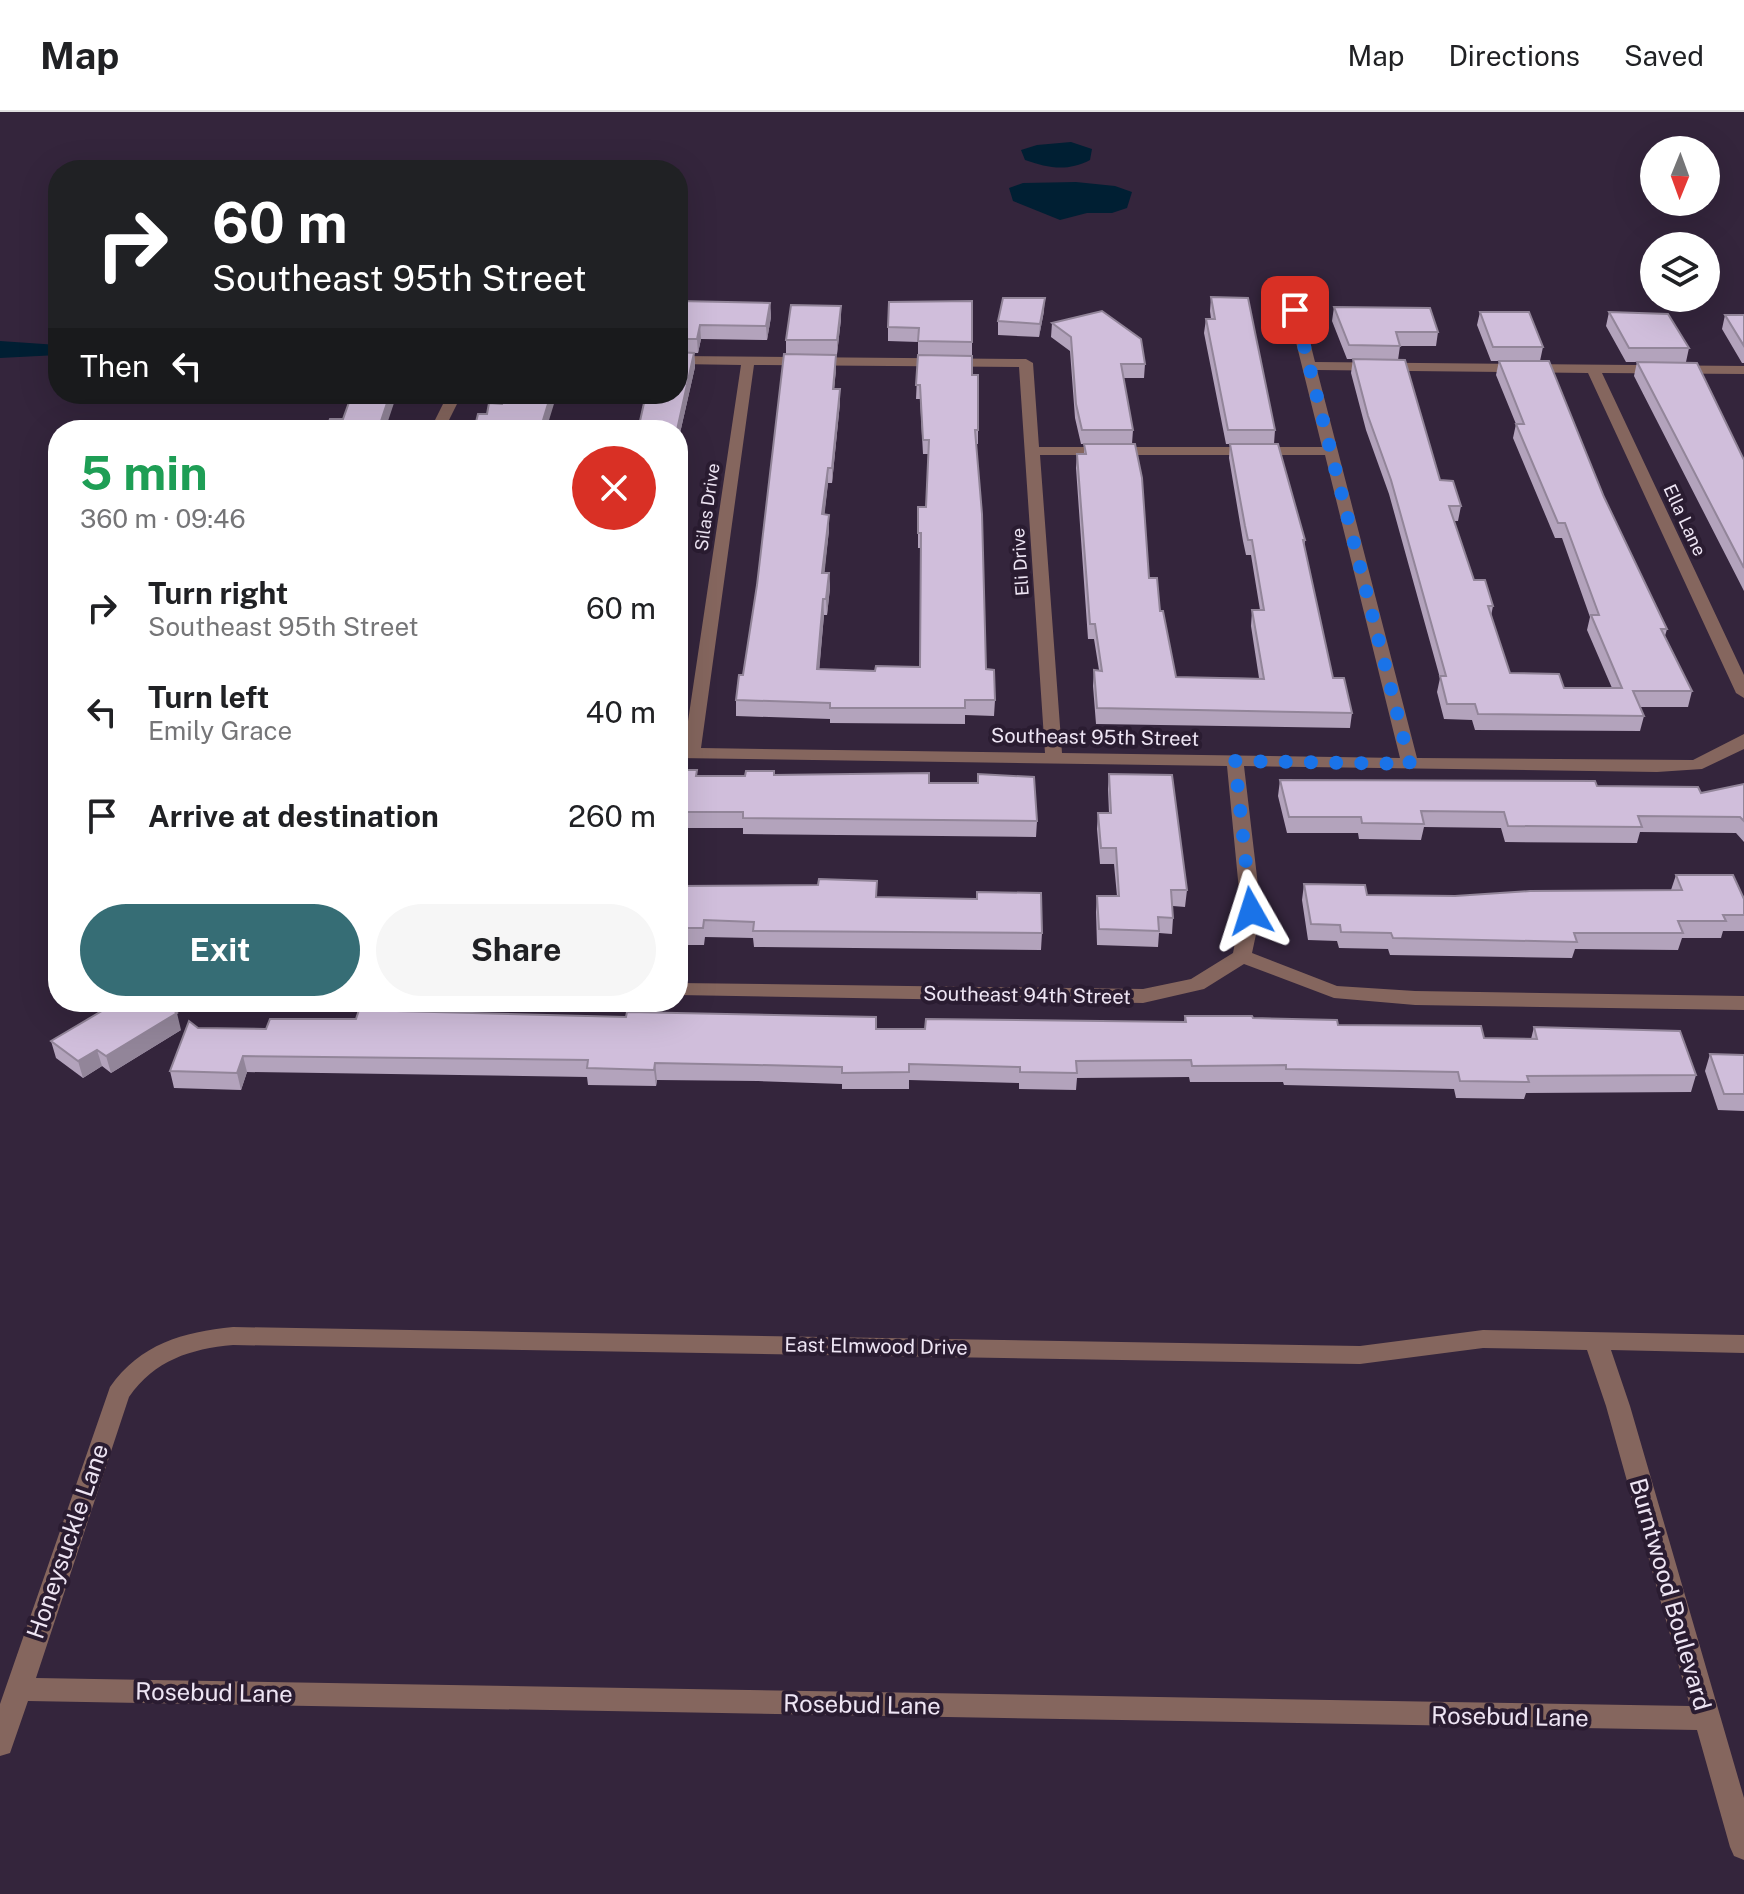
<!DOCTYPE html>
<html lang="en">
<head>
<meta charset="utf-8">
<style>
	:root { --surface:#fff; --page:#f6f6f6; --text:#202124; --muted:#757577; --line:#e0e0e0; --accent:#366d75 }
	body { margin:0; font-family:"Public Sans",sans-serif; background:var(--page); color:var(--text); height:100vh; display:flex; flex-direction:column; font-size:30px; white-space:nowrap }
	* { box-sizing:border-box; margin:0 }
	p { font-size:26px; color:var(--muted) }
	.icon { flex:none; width:44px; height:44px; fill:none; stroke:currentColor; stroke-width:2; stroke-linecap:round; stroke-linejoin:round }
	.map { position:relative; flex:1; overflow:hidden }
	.side { position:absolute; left:48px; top:308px; width:640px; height:592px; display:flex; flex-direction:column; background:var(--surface); border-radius:32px; box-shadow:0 8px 32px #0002 }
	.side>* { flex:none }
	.top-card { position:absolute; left:48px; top:48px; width:640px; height:244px; border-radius:32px; box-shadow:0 8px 32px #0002; background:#202124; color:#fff; overflow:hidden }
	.needle { width:52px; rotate:181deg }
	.fabs { position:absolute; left:1640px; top:24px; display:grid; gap:16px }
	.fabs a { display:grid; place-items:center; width:80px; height:80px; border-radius:50%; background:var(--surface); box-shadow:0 8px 32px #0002; font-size:40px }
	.pin { position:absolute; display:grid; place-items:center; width:68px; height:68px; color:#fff; margin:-34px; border-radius:16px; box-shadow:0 4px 12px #0006 }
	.me { position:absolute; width:88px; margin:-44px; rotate:354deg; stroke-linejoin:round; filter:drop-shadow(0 0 6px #0008) }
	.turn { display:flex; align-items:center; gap:28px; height:168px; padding:0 32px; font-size:36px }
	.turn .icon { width:104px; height:104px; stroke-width:2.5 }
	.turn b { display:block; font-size:56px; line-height:68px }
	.then { display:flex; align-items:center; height:76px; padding:0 32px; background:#0003; gap:16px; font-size:30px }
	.round { display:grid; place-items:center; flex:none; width:84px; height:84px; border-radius:42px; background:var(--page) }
	.overview { display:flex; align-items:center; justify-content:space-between; height:136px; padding:0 32px }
	h1 { font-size:48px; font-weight:700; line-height:60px; color:#1e9e55 }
	.button { display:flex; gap:16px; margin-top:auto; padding:16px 32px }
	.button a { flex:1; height:92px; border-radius:48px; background:var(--accent); color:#fff; font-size:32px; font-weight:700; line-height:92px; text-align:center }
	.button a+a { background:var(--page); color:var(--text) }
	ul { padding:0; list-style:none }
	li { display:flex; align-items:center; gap:24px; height:104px; padding:0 32px }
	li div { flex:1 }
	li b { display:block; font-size:30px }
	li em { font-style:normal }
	header { display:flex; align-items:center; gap:48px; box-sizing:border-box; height:112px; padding:0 40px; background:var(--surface); border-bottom:2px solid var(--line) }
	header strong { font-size:38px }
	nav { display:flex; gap:44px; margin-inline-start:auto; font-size:28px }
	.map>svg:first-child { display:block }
</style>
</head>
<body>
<header>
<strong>Map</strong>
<nav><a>Map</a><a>Directions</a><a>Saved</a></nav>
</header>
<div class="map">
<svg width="1744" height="1782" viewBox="0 0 1744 1782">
	<rect width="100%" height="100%" fill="#34253c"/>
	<path fill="#001f33" d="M1071,30L1092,37L1090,48C1067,60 1048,56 1025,48L1021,38L1037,33Z
		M1076,70L1115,74L1132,80L1127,96L1112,101H1087L1060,108L1013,89L1009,76L1023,71Z
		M0,229L58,233V243L0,246Z"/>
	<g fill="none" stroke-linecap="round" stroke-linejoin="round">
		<path fill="#85665e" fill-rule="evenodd" d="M1295,194L1302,198L1315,250L1744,254V262L1602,261L1744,563V586L1736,581L1588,261L1317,258L1417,646L1693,648L1744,622V637L1702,657L1657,660L1244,654L1261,799L1252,841L1337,874L1415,879L1744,884V898L1415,893L1334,886L1244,852L1204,877L1143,891L678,883V871L1143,877L1191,867L1233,841L1241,799L1227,654L678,646V636H684L741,253L678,252V244L1026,247L1033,251L1039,335H1322L1288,198ZM754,253L1019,255L1045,641L701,636ZM1040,343H1325L1400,646L1062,641Z
			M448,282H462L444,318H430Z
			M233,1215L1360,1234L1483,1218L1744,1223V1241L1611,1238L1630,1294L1744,1686V1748L1734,1744L1730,1735L1697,1618L28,1589L10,1641L0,1644V1592L110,1275C140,1232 183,1220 233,1215ZM233,1233L1360,1252L1483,1236L1587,1238L1606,1294L1690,1594L36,1566L129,1285C155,1248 190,1237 233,1233Z"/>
	</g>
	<path fill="#b3a3bc" d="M1211,185L1275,318L1274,332L1305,428L1304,435L1333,566L1352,601L1350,616L1096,612L1093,574L1094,558H1099L1094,527H1088L1076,356L1077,342H1084V332H1081L1075,306L1070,239L1051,225L1052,211L1145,252L1144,266H1123L1133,318L1132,332L1149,466L1160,499L1176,565L1259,566L1251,514L1252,498H1260L1251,443H1246L1243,429L1229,346L1230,332H1226L1204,221L1206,207H1211L1210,199Z
		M678,189L770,191L771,205L767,228L701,227L698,241H692H694L695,255L678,330V318H638L645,284H638L637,282H678Z
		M972,189V244L918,243V230L888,229V215Z
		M841,194V207L837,242H786V228Z
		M1334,195L1438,220L1436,234H1400L1398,248L1440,368L1461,394L1458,409H1454L1474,468L1493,494L1491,504L1510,561L1564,576H1612L1587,518L1590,505L1562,426H1555L1513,326L1516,312L1496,263L1499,249L1604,385L1667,517L1665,524L1692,579L1688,595H1640L1644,604L1640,619L1475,618L1472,608L1444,607L1437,580L1440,566L1389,382L1366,318L1351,261L1353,247H1347L1332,209Z
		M1044,199L1039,225L998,223V209Z
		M1480,200L1543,235L1540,249H1491L1477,213Z
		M1609,200L1689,236L1686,250H1626L1606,214Z
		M1725,203H1744V251H1742L1722,217Z
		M918,243L972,263L978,318V332H976L986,557L995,588L994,604L965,603V612L830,611V607L736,604V588L836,257L834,277H840V291L832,371H828L824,403L829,418L824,461H829L830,476L827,503H824L819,558L875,559L920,555L921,436H918V395H926L928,342H923L920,287H916Z
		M1637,250L1744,348V479L1634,264Z
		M678,658H697V664L774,663L929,671H977L978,662L1037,709L1036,725L743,722V716H678Z
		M1109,662L1187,778L1185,795L1173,794V806L1172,822L1159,821L1158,835L1097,833L1096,800L1097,784H1117L1114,752H1100L1097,717L1098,701H1109L1108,677Z
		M1280,668L1597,674L1701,681L1744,672V730L1736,721L1640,720L1637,731L1505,730L1501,716L1424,715L1421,728L1359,727L1358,721H1287L1278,684Z
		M1676,763L1744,787V819H1723L1721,826H1682L1678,838L1575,837L1572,846L1390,843L1388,837L1339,836L1337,829L1308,828L1302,788L1304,772L1367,783L1455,784L1671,778Z
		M678,774L877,785L1042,821L1041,838L754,835L753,826L705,825L704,833H678Z
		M1185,904L1253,906L1484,926L1531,927L1534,915L1696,963L1691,980L1526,981L1524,987L1456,986L1454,977L1284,973L1283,970H1190L1189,965L1077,966L1076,978L1019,977V971L909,968V977H842V972L758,969L657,968L656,974L588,973L587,965L247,960L241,978L174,976L170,959L198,916L266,917H925L1184,910Z
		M181,918L111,961L102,954L83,966L56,946L51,929Z
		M1710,942L1744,943V999L1718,998L1705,959Z"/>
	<path fill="#928599" d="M1045,186L1044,199L1039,225L1040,212Z
		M770,191L771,205L767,228L766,214Z
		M841,194V207L837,242V228Z
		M700,213L701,227L698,241L697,227Z
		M694,241L695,255L678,330V318H677Z
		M836,243V257L833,291V277Z
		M840,277V291L832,371V356Z
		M390,282H397L385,318H378Z
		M551,282H557L546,318H540Z
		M828,356V371L823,417L822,402Z
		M829,403V418L823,476L822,461Z
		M829,461L830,476L827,503L826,487Z
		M823,487L824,503L818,573L817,557Z
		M177,901L181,918L111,961L106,944Z
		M97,938L102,954L83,966L78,949Z
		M243,944L247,960L241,978L237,961Z
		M655,951L657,968L656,974L654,958Z"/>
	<path fill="#d0bedb" stroke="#928599" stroke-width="2" d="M1211,185L1248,186L1275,318H1228L1206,207H1215Z
		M1003,186H1045L1040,212L998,209Z
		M678,189L770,191L766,214L700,213L697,227H678Z
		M972,189V230L918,229L919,216L888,215L889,190Z
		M791,193L841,194L837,228H786Z
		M1334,195L1430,196L1438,220H1396L1400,234L1349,233Z
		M1102,199L1141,227L1145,252H1121L1133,318H1082L1076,292L1071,225L1052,211Z
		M1480,200H1529L1543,235H1493Z
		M1609,200L1668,202L1689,236H1629Z
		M1725,203H1744V234Z
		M678,240L694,241L677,318H638L646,282H678Z
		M784,242L836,243L833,277H840L832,356H828L822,402L829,403L822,461H829L826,487H823L817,557L875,559L876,554L920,555L921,421H918V395H926L929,328H923L920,273H916L918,243L972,244V263H978V318H975L982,402L986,557L994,558L995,588H965V596H830V591L736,588L739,563H743L757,473Z
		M1353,247L1405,248L1440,368L1453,369L1461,394H1449L1474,468H1485L1493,494H1488L1510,561L1559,562L1564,576H1622L1591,503H1599L1565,411H1558L1516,312H1524L1499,249H1549L1604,385L1667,517H1661L1692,579H1633L1644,604L1478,602L1475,592H1447L1440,564H1446L1391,368L1368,304Z
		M1637,250L1697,251L1744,348V456Z
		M352,282H390L378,318H326L330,307H343Z
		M504,282H551L540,318H474L478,302H487L489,291L502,292Z
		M1084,332H1135L1142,366L1149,466H1157L1160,499H1163L1176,565L1264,567L1252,498H1264L1252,428H1248L1245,414L1230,332H1278L1305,428H1303L1333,566H1344L1352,601L1097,596L1094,558L1102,559L1095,512H1090L1077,342H1086Z
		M678,658H697L696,664H745L746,659H774V663L929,661V671H978V662L1034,665L1037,709L743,706V700H678Z
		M1109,662L1172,663L1187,778H1171L1173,806L1158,805L1159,819L1099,817L1097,784H1119L1116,736H1101L1098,701H1111Z
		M1280,668L1595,669L1597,674L1698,675L1701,681L1744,672V709L1740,705L1638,704L1642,715L1508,714L1504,700L1421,699L1424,712L1362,711L1361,705H1289Z
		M1676,763H1733L1744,787V803H1723L1726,809H1678L1683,821H1574L1577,830L1393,826L1391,821L1341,820L1340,813L1311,812L1304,772L1365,773L1367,783L1455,784L1530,779L1682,778Z
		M819,767L877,769L876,785L977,787V780L1041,781L1042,821L753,819L754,810L704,808L703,816H678V774L818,773Z
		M117,890H161L177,901L106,944L97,938L78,949L51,929Z
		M359,898L626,905L627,900L876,905V917H925L926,907L1186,910L1185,904H1252L1253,906L1337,908L1338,913L1481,914L1484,926L1537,927L1534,915L1680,919L1696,963L1527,964L1529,970L1460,969L1458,960L1286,957V953L1192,954L1191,948L1076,949L1077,961L1020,960V955L909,952V960L842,961V955L757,953L655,951L654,958L587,956L588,948L243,944L237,961L170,959L189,909L198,916L266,917L270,907H356Z
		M1710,942L1744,943V982H1724Z"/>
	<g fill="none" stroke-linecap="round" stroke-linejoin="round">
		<path stroke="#1a73e8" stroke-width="14" stroke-dasharray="0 25.2" d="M1251,799L1235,649L1410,652L1295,198"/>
	</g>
	<g text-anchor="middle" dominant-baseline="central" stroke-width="8" stroke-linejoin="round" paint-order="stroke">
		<g font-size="18" fill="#eee5f4" stroke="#2a1c31">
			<text transform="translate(707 395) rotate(-82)">Silas Drive</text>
			<text transform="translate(1685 408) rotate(65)">Ella Lane</text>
			<text transform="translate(1020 450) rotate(-94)">Eli Drive</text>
		</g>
		<g font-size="20" fill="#eee5f4" stroke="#2a1c31">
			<text transform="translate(1095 625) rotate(1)">Southeast 95th Street</text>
			<text transform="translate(1027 883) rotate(1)">Southeast 94th Street</text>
			<text transform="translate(876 1234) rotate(1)">East Elmwood Drive</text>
		</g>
		<g font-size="24" fill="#eee5f4" stroke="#2a1c31">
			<text transform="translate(67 1429) rotate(-71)">Honeysuckle Lane</text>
			<text transform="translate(1671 1482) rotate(74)">Burntwood Boulevard</text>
			<text transform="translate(214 1580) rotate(1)">Rosebud Lane</text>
			<text transform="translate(862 1592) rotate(1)">Rosebud Lane</text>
			<text transform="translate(1510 1604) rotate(1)">Rosebud Lane</text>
		</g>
	</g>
</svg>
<div class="fabs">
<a><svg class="needle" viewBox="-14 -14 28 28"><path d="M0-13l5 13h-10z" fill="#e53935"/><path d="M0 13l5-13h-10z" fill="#757577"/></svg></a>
<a><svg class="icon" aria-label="layers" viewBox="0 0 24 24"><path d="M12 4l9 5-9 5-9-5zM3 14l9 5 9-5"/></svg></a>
</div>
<div class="pin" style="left:1295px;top:198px;background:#d93025"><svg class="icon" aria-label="arrive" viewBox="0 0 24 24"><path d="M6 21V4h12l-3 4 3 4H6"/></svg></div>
<svg class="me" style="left:1251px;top:799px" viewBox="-20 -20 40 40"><path d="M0-17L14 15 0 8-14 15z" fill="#1a73e8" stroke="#fff" stroke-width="4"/></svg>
<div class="top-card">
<div class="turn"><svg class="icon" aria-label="right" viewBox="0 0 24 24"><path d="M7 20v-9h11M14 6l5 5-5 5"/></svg><div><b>60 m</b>Southeast 95th Street</div></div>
<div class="then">Then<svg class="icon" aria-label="left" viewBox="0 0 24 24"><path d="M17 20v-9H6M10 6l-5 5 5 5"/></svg></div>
</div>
<section class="side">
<div class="overview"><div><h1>5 min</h1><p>360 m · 09:46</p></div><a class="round" style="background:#d93025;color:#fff"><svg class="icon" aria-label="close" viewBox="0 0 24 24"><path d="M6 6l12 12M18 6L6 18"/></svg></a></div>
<ul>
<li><svg class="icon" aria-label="right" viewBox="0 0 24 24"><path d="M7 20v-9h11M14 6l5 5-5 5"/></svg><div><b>Turn right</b><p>Southeast 95th Street</p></div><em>60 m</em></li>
<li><svg class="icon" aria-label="left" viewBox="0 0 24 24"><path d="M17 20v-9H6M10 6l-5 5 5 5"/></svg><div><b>Turn left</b><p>Emily Grace</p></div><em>40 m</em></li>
<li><svg class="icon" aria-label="arrive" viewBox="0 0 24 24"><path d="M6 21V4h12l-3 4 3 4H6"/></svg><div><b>Arrive at destination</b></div><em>260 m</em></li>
</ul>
<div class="button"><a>Exit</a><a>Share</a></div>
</section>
</div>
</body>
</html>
